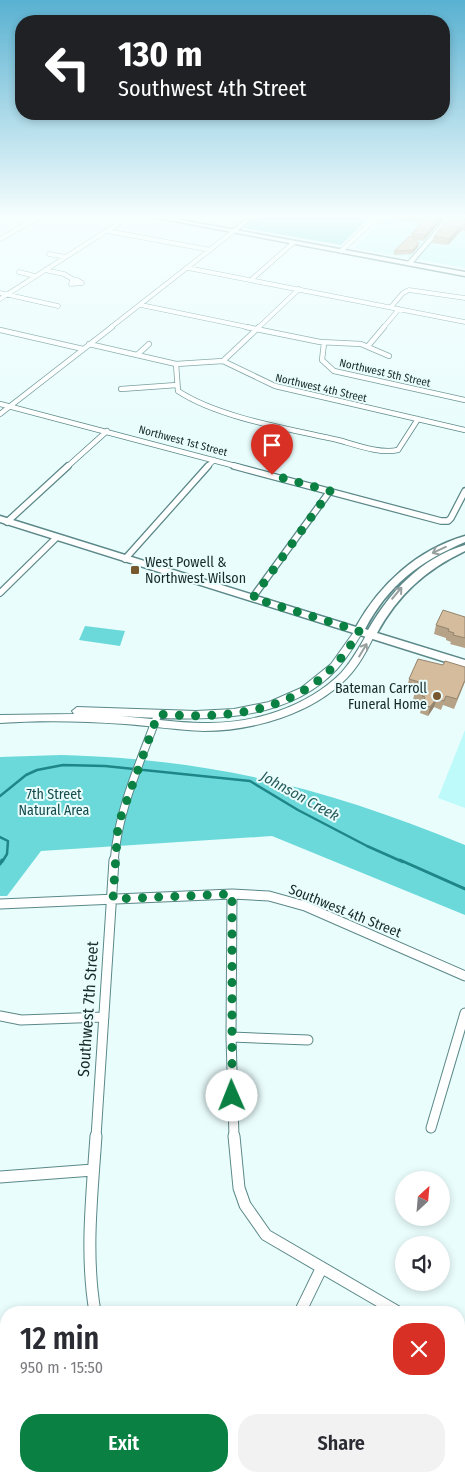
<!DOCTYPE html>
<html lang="en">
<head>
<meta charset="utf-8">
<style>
	:root { --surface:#fff; --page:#f2f2f3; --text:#2b2b33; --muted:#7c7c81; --accent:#0b8043 }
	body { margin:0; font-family:"Fira Sans Condensed",sans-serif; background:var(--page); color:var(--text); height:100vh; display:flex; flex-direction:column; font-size:19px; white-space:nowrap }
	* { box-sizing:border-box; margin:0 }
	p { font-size:16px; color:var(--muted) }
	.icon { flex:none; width:28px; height:28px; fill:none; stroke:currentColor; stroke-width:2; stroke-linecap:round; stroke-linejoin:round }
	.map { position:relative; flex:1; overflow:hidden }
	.drawer { position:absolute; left:0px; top:1306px; width:465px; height:176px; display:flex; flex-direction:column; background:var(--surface); border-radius:20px 20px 0 0; box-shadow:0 2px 8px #0003 }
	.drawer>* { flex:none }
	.top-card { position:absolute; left:15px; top:15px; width:435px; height:105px; border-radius:20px; box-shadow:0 2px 8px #0003; background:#202124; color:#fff; overflow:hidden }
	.needle { width:32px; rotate:26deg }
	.buttons { position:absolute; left:395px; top:1171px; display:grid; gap:10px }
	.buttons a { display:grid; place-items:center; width:55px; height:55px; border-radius:50%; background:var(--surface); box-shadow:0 2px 8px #0003; font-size:25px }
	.pin { position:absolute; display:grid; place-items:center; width:42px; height:42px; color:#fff; margin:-51px -21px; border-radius:50% 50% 50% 0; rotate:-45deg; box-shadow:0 0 5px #0007 }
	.pin .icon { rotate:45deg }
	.me { position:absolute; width:55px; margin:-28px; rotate:359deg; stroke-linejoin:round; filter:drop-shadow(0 0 4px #0008) }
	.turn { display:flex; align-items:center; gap:18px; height:105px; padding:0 20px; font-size:22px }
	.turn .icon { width:65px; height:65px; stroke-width:2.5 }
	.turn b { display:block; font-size:35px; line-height:42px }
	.round { display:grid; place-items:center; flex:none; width:52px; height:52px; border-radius:20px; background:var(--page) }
	.head { display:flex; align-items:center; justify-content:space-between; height:85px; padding:0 20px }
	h1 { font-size:30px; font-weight:600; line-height:38px }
	.cta { display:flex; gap:10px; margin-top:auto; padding:10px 20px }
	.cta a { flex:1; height:58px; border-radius:20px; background:var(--accent); color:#fff; font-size:20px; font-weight:600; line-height:58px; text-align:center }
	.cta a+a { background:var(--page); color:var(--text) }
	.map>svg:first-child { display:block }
</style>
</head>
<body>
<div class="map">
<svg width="465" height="1482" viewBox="0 0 465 1482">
	<rect width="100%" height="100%" fill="#eafdfd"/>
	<path fill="#befafa" d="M383,216H465V268L354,248L381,221Z
		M465,730V808L438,798Z"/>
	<path fill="#6bd9da" d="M260,216H351L368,219L341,245L243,228Z
		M85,626L125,631L120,646L79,640Z
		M61,755C211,759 327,788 465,845V915L272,836L41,851L7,896H0V757Z"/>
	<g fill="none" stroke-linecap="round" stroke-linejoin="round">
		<path stroke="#1f8687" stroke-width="2.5" d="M0,796L26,775L37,770L63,765L105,766L250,781L298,810L367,846L403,862
			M0,837L8,841L7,854L2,862"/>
		<path stroke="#1f8687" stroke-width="3" d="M400,860L465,889
			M0,864L2,860"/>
		<defs>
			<path id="street-far5" d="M107,231L211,250
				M0,239L41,216
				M341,251L375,219
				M49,254L66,257
				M188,268L465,322
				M45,270L64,274L74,280
				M19,272L35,276
				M77,280L82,283L71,284L72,281Z
				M251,280L293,243
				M0,293L58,306
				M0,299L130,216
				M141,305L252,328
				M391,307L403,293L409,290L465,298
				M110,328L234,231
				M258,328L299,289
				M383,328L399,309"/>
			<path id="street-far4" d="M246,327L320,342L361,344L389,356
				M0,330L83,349
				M324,343L322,360L334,371L465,400
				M89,344L176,364L223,361L275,386L465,430
				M368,346L384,327
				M137,355L149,344
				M223,361L259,327
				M176,364L178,391C219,418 290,429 338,440C356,445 380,454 398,450L418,419
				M121,389L177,385
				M0,404L239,467
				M0,414L112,327
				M67,467L107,431
				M207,467L214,460"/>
			<path id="street-far3" d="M234,466L441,521H448L451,518L465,491
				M7,522L68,466
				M125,559L208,466
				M0,593L57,537
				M253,597L330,491"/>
			<path id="street-far2" d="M114,862C118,810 140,763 158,714"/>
			<path id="street-far1" d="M232,894L231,1037L234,1137
				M0,904L232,894L269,896L305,906L465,976
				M0,1016L21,1020L104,1017
				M231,1037L308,1040
				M431,1128L465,1013
				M96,1137L114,860"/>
			<path id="street" d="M234,1136L239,1188L245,1205L266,1235L398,1312
				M0,1177L93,1170
				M302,1308L321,1269
				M95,1312C85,1254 92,1195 96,1136
				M459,1347L465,1350
				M0,1380L6,1377
				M171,1476L176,1482
				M160,1482L164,1476"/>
			<path id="secondary" d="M250,216H255L236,232H232V230Z
				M448,216H453L411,265H407V263Z
				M359,628L363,631C356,643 347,658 337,669C283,727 193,720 120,716C148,718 176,723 204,723C252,724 306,708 341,673C352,661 360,646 368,632H374L375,634C367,650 359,666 347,678C312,714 253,731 204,731C178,730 151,726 125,724C83,721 42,720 0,723V715L74,714L72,711L77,707L196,711L234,709L269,702L301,688L331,664L356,629Z"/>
			<path id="primary" d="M147,216H159L465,272V276Z
				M0,516L356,627C380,584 417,550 465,536V542C419,562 389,584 365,629L368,630C390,592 421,558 465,545V551C425,570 398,595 377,633L465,660V668L0,522Z"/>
		</defs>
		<use href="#street-far5" stroke="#5b8888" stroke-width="5"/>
		<use href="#street-far4" stroke="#5b8888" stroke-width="6"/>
		<use href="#street-far3" stroke="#5b8888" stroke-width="8"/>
		<use href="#street-far2" stroke="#5b8888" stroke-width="9"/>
		<use href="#street-far1" stroke="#5b8888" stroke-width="11"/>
		<use href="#street" stroke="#5b8888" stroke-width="13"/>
		<use href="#secondary" stroke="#5b8888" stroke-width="2"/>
		<use href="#primary" stroke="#5b8888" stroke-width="3"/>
		<use href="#street-far5" stroke="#fff" stroke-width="4"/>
		<use href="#street-far4" stroke="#fff" stroke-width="4.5"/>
		<use href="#street-far3" stroke="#fff" stroke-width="5.5"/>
		<use href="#street-far2" stroke="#fff" stroke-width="7"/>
		<use href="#street-far1" stroke="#fff" stroke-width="9"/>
		<use href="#street" stroke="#fff" stroke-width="11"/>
		<use href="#secondary" fill="#fff" fill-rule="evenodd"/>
		<use href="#primary" fill="#fff" fill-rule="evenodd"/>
	</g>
	<path fill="#b6a287" d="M383,216H443V219L423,241L415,240L418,247L412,254L394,255V251L411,237L412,233L421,223Z
		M465,216V231H461L448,245L432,243L434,236Z
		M465,617V648L450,644L451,642L446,640V638L434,634L436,625Z
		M409,679L465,682L454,709L443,705L441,710L434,707L428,716L420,713L422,706L420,705L421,703L413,700L415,691L407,688Z"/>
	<path fill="#94846e" d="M441,216H443V219L423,241L425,235Z
		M462,224L461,231L448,245L449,239Z
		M419,243L418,247L412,254L413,250Z
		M437,698L434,707L428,716L430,707Z"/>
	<path fill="#d4bc9d" stroke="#94846e" d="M418,216H441L425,235L412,233L426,218Z
		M451,216H465V225L462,224L449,239L434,236Z
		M410,236L419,243L413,250L394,251Z
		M443,610L465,617V638L453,635L454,633L448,631L449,629L436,625Z
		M418,659L443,665L445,661L465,667V680L457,699L446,696L444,701L437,698L430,707L422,704L425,697L422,696L423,694L415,691L419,682L409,679Z"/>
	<defs><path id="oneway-shaft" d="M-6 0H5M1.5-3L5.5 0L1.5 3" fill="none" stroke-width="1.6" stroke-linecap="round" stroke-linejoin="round" transform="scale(1.25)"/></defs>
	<g stroke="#979f9f">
		<use href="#oneway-shaft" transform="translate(439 550) rotate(155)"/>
		<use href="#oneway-shaft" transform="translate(397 593) rotate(-50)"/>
		<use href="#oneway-shaft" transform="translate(363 650) rotate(-59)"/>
	</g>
	<linearGradient id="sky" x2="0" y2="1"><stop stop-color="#59b1d1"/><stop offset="0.51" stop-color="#f6fefe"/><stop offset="1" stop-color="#f6fefe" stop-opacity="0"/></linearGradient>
	<rect width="465" height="424" fill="url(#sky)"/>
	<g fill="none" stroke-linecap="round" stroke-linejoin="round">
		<path stroke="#0b8043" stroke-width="9" stroke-dasharray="0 16.2" d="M232,1096V894L113,899L118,825L158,714C240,721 317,709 359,631L253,598L330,491L272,475"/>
	</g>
	<g fill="#78582e" stroke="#eafdfd" stroke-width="2">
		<rect x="130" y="565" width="10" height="10" rx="2.5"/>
		<circle cx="437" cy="696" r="5"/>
	</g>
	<g text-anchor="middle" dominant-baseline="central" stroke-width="4" stroke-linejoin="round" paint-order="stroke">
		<g font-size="11" fill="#172a2a" stroke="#eafdfd">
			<text transform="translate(385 373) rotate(13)">Northwest 5th Street</text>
			<text transform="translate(321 388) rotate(13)">Northwest 4th Street</text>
			<text transform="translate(183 441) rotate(15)">Northwest 1st Street</text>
		</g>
		<g font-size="14" fill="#172a2a" stroke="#eafdfd" text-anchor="start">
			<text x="145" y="562">West Powell &amp;<tspan x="145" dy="16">Northwest Wilson</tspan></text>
			<text x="427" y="688" text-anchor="end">Bateman Carroll<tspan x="427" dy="16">Funeral Home</tspan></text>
		</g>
		<g font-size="14" fill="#154c4d" stroke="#eafdfd">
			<text x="54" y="794">7th Street<tspan x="54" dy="16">Natural Area</tspan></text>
		</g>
		<g font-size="14" fill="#172a2a" stroke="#eafdfd">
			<text transform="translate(345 911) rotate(22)">Southwest 4th Street</text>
		</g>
		<g font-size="15" font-style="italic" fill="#265b5b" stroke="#eafdfd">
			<text transform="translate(300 796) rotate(29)">Johnson Creek</text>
		</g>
		<g font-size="16" fill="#172a2a" stroke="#eafdfd">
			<text transform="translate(88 1009) rotate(-86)">Southwest 7th Street</text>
		</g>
	</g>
</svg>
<div class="buttons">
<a><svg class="needle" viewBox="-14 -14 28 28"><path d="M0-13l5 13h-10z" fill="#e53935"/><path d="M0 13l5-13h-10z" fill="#7c7c81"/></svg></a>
<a><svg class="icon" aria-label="sound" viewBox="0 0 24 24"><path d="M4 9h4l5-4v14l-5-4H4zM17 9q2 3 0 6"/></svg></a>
</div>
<div class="pin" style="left:272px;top:475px;background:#d93025"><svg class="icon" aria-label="arrive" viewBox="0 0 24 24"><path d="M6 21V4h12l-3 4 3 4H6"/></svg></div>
<svg class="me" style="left:232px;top:1096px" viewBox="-20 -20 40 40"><circle r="19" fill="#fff"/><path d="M0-13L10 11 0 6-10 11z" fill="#0b8043"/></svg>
<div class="top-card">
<div class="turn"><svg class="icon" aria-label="left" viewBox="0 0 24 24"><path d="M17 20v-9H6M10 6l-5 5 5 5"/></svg><div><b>130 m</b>Southwest 4th Street</div></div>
</div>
<section class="drawer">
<div class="head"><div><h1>12 min</h1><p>950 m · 15:50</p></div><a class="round" style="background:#d93025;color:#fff"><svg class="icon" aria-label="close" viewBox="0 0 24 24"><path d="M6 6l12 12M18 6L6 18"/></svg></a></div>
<div class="cta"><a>Exit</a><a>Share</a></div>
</section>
</div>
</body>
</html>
